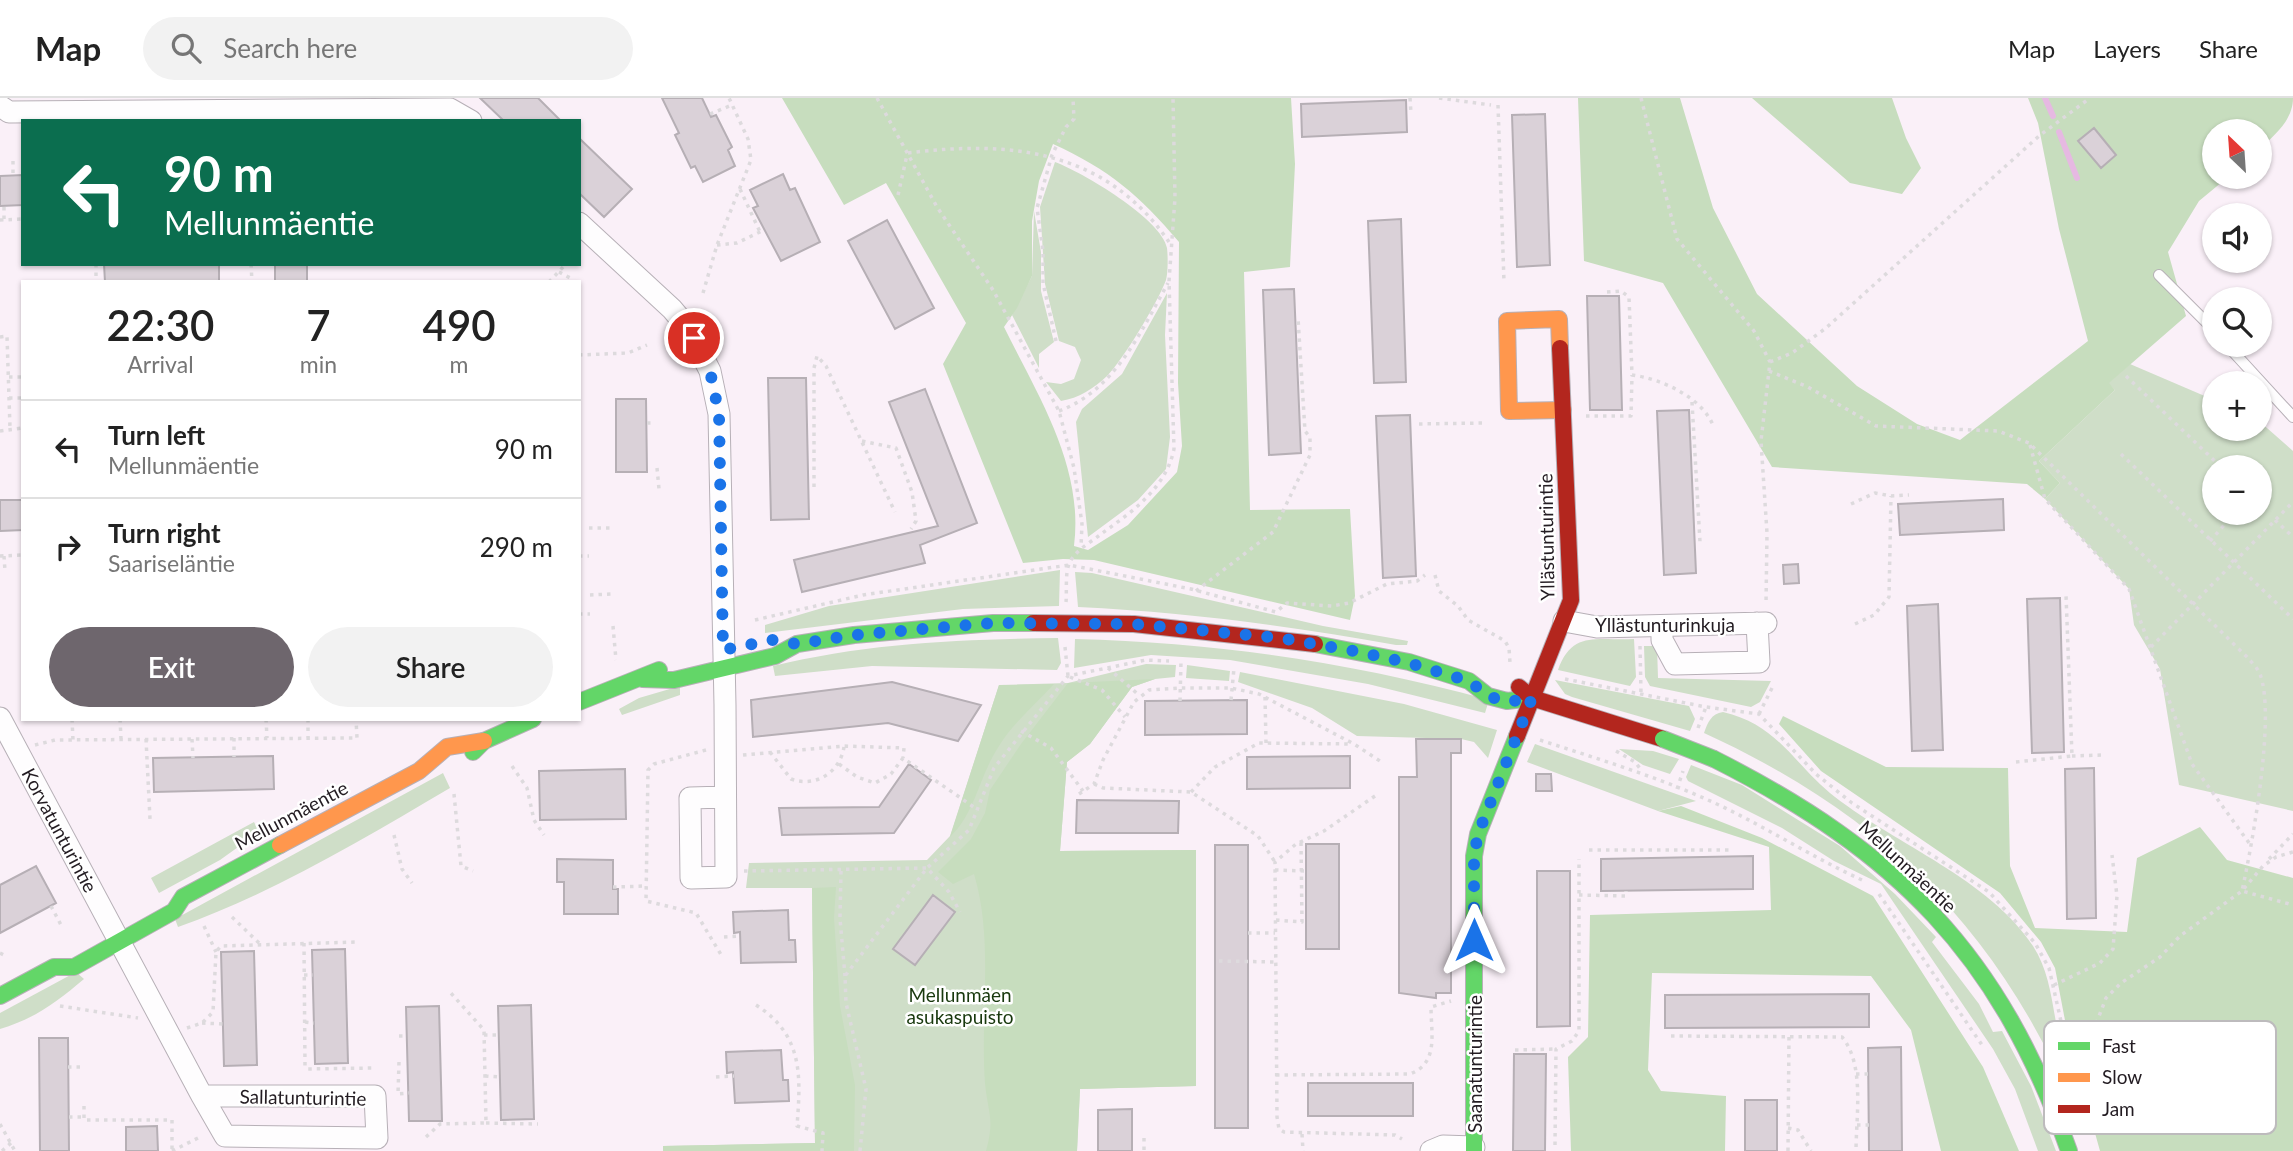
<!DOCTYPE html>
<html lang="en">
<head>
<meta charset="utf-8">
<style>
	:root { --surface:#fff; --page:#f2f2f2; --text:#222; --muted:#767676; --line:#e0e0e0; --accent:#6e666d }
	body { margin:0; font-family:Lato,sans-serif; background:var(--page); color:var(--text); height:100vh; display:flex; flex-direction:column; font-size:26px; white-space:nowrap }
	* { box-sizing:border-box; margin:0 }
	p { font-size:23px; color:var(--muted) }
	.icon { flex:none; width:38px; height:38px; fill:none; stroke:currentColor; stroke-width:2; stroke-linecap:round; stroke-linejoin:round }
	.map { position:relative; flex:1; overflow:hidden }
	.drawer { position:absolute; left:21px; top:182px; width:560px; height:441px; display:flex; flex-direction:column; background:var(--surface); border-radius:0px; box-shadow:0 2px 5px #0004 }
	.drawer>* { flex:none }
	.top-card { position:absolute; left:21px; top:21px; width:560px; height:147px; border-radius:0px; box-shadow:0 2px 5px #0004; background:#0b6e4f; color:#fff; overflow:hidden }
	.needle { width:46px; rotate:335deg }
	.tools { position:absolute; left:2202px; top:21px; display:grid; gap:14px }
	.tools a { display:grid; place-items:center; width:70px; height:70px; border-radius:50%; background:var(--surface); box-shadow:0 2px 5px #0004; font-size:35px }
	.pin { position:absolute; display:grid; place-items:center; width:60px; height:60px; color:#fff; margin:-30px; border:4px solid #fff; border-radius:50%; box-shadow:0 2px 7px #0007 }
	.me { position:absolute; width:77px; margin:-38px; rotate:0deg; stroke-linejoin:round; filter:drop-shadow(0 0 5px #0008) }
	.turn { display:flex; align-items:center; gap:24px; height:147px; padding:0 28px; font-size:32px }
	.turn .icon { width:91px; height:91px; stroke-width:2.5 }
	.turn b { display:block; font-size:49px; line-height:60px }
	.eta { display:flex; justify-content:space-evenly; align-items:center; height:119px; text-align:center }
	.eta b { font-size:42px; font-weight:600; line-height:49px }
	.button { display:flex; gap:14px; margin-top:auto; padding:14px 28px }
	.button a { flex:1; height:80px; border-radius:42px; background:var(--accent); color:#fff; font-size:28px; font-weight:600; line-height:80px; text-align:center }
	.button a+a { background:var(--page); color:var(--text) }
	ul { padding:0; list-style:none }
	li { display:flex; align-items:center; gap:21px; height:98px; padding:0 28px; border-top:2px solid var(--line) }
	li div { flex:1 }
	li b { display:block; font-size:26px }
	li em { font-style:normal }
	header { display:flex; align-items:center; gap:42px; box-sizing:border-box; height:98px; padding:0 35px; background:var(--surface); border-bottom:2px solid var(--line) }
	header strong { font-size:33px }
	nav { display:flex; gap:38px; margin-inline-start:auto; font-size:24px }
	.search { width:490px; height:63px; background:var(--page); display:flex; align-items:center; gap:18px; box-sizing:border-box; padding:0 24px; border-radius:38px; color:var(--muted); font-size:26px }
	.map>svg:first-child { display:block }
</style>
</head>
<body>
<header>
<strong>Map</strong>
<div class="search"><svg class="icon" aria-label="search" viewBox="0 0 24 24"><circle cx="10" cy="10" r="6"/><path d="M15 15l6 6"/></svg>Search here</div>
<nav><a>Map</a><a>Layers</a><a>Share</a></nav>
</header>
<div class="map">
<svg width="2293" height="1053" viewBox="0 0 2293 1053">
	<rect width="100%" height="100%" fill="#faf0f8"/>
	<path fill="#cfdec8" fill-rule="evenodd" d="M1055,64C1082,74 1162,121 1167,150C1168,158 1168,175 1166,182C1158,204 1123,262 1107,278C1093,291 1079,300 1061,303L1046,284L1061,286L1074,281L1081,262L1075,249L1059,243L1045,186L1040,109Z
		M1034,113L1041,154V193L1054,244L1039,256V270L1012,217L1032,178Z
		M1167,195L1165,237L1170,339L1166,371L1138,402L1088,439L1076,324L1082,311L1122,276Z
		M2130,266L2214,302V331H2259V323L2293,353V713L2179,687L2160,571L2134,527L2129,491L2045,401L2060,385L2039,363L2115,292L2108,285ZM2214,369H2259V415H2214Z
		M1060,472L1059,508L963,511L765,535V527L829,508Z
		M1075,474L1092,475L1323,528L1408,543L1407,547H1396C1290,528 1186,514 1078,509Z
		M1058,540L1061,565L1057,572L872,568L775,578L773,568C866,545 963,541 1058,540Z
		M1075,541C1219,545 1350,564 1489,602L1485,615L1368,586L1230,562L1151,557L1074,570Z
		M1634,541L1636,579L1630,588L1558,572C1572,532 1597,543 1634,541Z
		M1644,548H1657L1658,580L1771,583L1760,604L1751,609L1650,588L1645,579Z
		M1146,566L1176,567L1175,579L1155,581L1132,589L1090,646L1067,664L1060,753L1196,752V988L1080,991L1077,1053H663V1048L815,1045L812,790H746L749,765L927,762L950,738L999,587L1068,585Z
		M1187,567L1230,573L1229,583L1186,580Z
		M1240,574L1404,606L1497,632L1488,660L1474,644L1461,641L1357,638L1312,610L1238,584Z
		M1555,582L1689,608L1695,621L1690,633L1572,599L1565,596Z
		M680,588V597L622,617L619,611L639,600Z
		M1723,614C1779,627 1793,666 1835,699C1897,747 1989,781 2033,848C2050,874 2052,906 2058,935C2063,959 2070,983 2077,1006H2072C1996,828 1879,715 1704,635C1708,624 1711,616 1723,614Z
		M1535,646L1696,703L1658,713L1527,664Z
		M1619,651L1653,653L1679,661L1670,676L1643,667Z
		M1691,667L1742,687L1840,748L1895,796L1936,839L1932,844L1979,906L1993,934L2002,933L2031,988L2056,1053H2038L2015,991L1993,951L1881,786L1834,763L1782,730L1688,683L1686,679Z
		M443,675L450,690C363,741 274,795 178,829L175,821Z
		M254,724L259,734L220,762L159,795L151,780Z
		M76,874L84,881C57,904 34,921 0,931V915Z"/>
	<path fill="#c7ddbe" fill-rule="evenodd" d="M782,0H1291L1295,66L1290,169L1244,174L1250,412L1350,411L1355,498L1350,522L1094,462L1063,461L1023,465L943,266L966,225L886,85L844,107ZM1053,46C1110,72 1139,97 1179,144L1178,285L1182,348L1177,374L1128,427L1088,452L1074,448C1084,368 1038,298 1004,229L1017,210L1032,178V123L1039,83Z
		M1578,0H1680L1713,110L1757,196L1857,288L1917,326L1960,342L2088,243L2059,131L2038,25L2028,0H2293C2293,22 2275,37 2259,51V33H2214V79H2228L2199,103L2168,154L2186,218L2109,285L2115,292L2039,363L2060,385L2045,401L2027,386L1772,369L1663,185L1584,163Z
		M1752,0H1892L1906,40L1921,70L1902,96L1850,85Z
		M1155,581L1132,589L1090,646L1067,664L1060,753L1196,752V988L1080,991L1077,1053H986C995,1020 988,1016 985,985C980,916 994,842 974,776L953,786L938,774L971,741L985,715L990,692L1021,646L1068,585Z
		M1054,586C1036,606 1013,625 999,648C979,678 976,714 950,739L999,587Z
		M1783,618L1886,669L2008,670L2010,768L2035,830L2127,834L2137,760L2200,729L2227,762L2293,780V1053H2100L2068,938L2055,870L2041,844L2000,795L1821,673L1779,626Z
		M1681,708L1762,740L1873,798L1983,969L2019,1053H1941L1911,932L1871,878L1652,875L1648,972L1661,993L1726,998L1725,1053H1571L1568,959L1588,939L1590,817L1771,812L1769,749L1658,713Z
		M836,789L834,820L840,908L855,987L854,1053H663V1048L815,1045L812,790Z"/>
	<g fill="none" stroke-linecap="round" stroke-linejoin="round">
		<path stroke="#e6b9e2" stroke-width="6" d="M2045,0L2053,18
			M2059,34L2077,80"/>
	</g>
	<path fill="#dad1d8" stroke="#b6afb5" stroke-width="2" d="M480,0H538L561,23H504Z
		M662,0H702L711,19L716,17L732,49L728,52L735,68L703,84L695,68L691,70L675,37L679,35Z
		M1406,2L1407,34L1302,39L1301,6Z
		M1545,16L1550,167L1517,169L1512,17Z
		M2094,30L2116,57L2101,70L2078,43Z
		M579,40L632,91L604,119L579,95Z
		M783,76L790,92L795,90L820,144L781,163L753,110L758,108L750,92Z
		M23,77V107L0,108V78Z
		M1401,121L1406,284L1374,285L1368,123Z
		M887,122L934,210L895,231L848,143Z
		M104,166H219V184H105Z
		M275,166H307V184H275Z
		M1294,191L1301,355L1269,357L1263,192Z
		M1587,198H1619L1622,312H1590Z
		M768,280H806L809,421L771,422Z
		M925,291L977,425L920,447L925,465L802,494L794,462L938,428L889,304Z
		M616,301H646L647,374H616Z
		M1689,312L1696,475L1664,477L1657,313Z
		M1410,317L1416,478L1383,480L1376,318Z
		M2003,401L2004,432L1900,437L1898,406Z
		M0,402H23V432L0,433Z
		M1798,466L1799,485L1784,486L1783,467Z
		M2060,500L2064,654L2032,655L2027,501Z
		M1938,506L1943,652L1912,653L1907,508Z
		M892,584L981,607L958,643L888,625L753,639L751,602Z
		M1247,602V636L1145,637V603Z
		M1416,641H1461V655H1451V895H1436V900L1399,895V679H1417Z
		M273,658L274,691L154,694L153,660Z
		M1350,658V690L1247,691V659Z
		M909,666L931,682L894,735L782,737L779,710L879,709Z
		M2094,670L2096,820L2067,821L2065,671Z
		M625,671L626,721L540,722L539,673Z
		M1536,676H1551L1552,693H1536Z
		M1077,702L1179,703L1178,735H1076Z
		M1306,746H1339V851H1306Z
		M1215,747H1248V1030H1215Z
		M1753,758V791L1601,793V761Z
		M557,761L613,762V791H618V816H564V784H557Z
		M36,768L56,805L0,835V787Z
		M1537,773H1570V928L1537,929Z
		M933,797L955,814L915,867L893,851Z
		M788,812L789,842H795L796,864L741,865L740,834L734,835L733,814Z
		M345,851L348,965L315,966L312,852Z
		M254,853L257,967L224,968L221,854Z
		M1869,896V929L1665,930V897Z
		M531,907L534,1021L501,1022L498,908Z
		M439,908L442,1023H409L406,909Z
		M39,940H68L69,1053H40Z
		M1901,949L1902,1053H1869L1868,950Z
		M781,952L783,982H788L789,1003L735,1005L733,974L727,975L726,954Z
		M1514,956H1546L1545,1053H1513Z
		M1308,985H1413V1018H1308Z
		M1745,1002H1777V1053H1745Z
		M1132,1011V1053H1098V1012Z
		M157,1028L158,1053H126V1029Z"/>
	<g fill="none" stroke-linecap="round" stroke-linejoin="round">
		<defs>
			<path id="lane" d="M2159,177L2214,232
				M2227,247L2293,319"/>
			<path id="street" d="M0,8L9,14L450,11L471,23
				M579,125L672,211L688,230L710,273L719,316L725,607L726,779L691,780L690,700L725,699
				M1564,523L1597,529L1766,525
				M1662,528V542L1675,566L1759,564L1757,525
				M0,620L202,998L225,1038L377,1040L375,998H202
				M1431,1053L1443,1048L1474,1049"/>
			<path id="fast" d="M1315,546L1409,564L1469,583L1488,598L1507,603L1532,600
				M642,581L674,582L775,558L797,546L854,537L993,525H1033
				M579,604L659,572
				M473,654L484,643L533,621
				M1714,661C1898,754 2000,856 2069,1053
				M0,898L54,869H74L174,813L183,799L280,747
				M1474,1053V758L1478,736L1517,638"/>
			<path id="slow" d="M1560,250L1559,221L1507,223L1509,313L1563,312
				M280,747L419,673L447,649L484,643"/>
			<path id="jam" d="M1033,525L1134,526L1315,546
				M1519,589L1532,600L1663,641
				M1517,638L1571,502L1560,250"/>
		</defs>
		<use href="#lane" stroke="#b7b0b7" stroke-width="12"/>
		<use href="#street" stroke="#b7b0b7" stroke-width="23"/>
		<use href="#fast" stroke="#b7b0b7" stroke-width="18"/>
		<use href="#slow" stroke="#b7b0b7" stroke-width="18"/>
		<use href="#jam" stroke="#b7b0b7" stroke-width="18"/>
		<path stroke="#dddadd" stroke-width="3.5" stroke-dasharray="3.5 5" stroke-linecap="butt" d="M877,0L937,109L993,192L1059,313L1074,370L1082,426L1081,449
			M1410,0L1411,16
			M1439,0L1491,7
			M1641,0L1677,141L1754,233L1770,264L1761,343L1767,435L1766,506
			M1498,7L1504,184
			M710,16L732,7
			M908,55C1011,42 1106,52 1169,144
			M13,63V76
			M740,91L760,134
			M898,97L907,57
			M4,121V108
			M0,122L23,121
			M717,147L737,145L764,132
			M96,166V184
			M251,166L252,184
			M559,174L574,182
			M549,184L566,166
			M1607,194L1621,193L1629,199L1632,277C1662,281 1704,300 1714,330
			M703,195L717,147L751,62L748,41L729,0
			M0,239L7,238L10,330
			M1056,243L1043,185V153L1037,110L1052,57L1066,29L1074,21L1073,0
			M579,257L628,255L647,247
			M1770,264L1792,255L1826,230L2039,38L2090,0
			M1769,273L1808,289L1876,328L1998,333L2029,345L2247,559C2251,564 2257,569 2260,576C2276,618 2252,747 2242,793L2293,807
			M2126,278L2221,369
			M9,279H23
			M9,300H23
			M1692,304L1700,444
			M1059,313C1115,292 1140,235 1168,185
			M1586,318H1631L1632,277
			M647,325H655
			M1419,326L1483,325
			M0,333L23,330
			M862,343L896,350L912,394L916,423L911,431
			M2030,347L2045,401L2129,491L2192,666L2252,749
			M2121,356L2293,521
			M657,370L659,391
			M814,389V270L817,258L826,268L895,414
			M1851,406L1875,395L1891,398L1909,397
			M2275,422L2293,439
			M589,430H610
			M2210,443L2235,415
			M0,458L23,457
			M4,458L5,473
			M579,458H589
			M1435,477L1439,493L1458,508L1468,522L1505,543L1509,550L1510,565
			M1196,493L1273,434L1310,357V339L1305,333L1298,220
			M590,497L612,496
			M1066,504C1067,493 1065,476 1069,466C1075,452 1090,445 1101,436C1132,414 1166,390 1174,351L1169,183L1175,100L1173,0
			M579,516H590
			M755,522L863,497L1069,467L1191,491L1276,514L1287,505L1332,508L1349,505L1387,486L1417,483L1425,477
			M1855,526L1874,517L1889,499L1891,398
			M613,528L616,562
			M1640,548L1641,595
			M1065,549L1068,578
			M2151,549L2293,404
			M1108,570L1140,598
			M1070,579L1102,592L1125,619
			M1565,581L1706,609L1759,616L1816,676L1852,705L1989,794L2035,845L2049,870L2074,981
			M1265,599L1266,645
			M1231,602L1234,570
			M1180,603L1181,563
			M1759,616L1774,586
			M72,621L73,642
			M120,621L121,641
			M266,621L267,640
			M308,621V640
			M1698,630L1706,609
			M1021,633L1051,650L1083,693
			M234,640V659
			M146,641L150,721
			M192,641L193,660
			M1540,642C1601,662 1662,680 1721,708C1769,731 1814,760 1862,782
			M35,647L55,642L357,640L356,621
			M706,652L654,666L648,672L646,803L696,815L723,860
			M1616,653L1635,664L1642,673
			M770,654L791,681C816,690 840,674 844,649
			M743,657L844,648L904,650L903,660
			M2072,658L2103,657
			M2016,664L2072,658L2066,497
			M839,666L857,679L875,685L891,676L903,660L978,712
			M512,668L527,690L534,722L544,737
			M1094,686L1103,690L1191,694L1258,738L1275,764
			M1677,691L1683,673
			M1191,694L1215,669L1259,645L1351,646
			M454,696L461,768L473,773
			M1079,696L1094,686L1103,662L1134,604L1149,592L1180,590H1231L1259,596L1354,646L1383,665
			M1375,698L1324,733L1296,746L1275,764L1277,1019L1279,1031L1284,1034L1395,1037L1402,1041
			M394,737L402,771L412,785
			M1589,752H1731
			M2269,761L2293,736
			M1275,772L1306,773
			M744,773L927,770L949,794L960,814
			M841,773L840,820L845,878
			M613,789L646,788
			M1879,796L1982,947
			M1579,797L1626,798V793
			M51,808L61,827
			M232,819L260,846
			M1276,822L1302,824L1301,744
			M204,828L216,854
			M1248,835H1275
			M724,839L740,838
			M304,845L305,968L308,971L373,970
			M0,855L4,857
			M1219,863L1275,864
			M304,877H313
			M2054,887L2100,865L2113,851L2117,798L2112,757
			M756,907C803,937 801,977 797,1028L823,1035L822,1053
			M60,908L138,920
			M305,924L314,925
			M202,925L223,926
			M187,930L202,925L213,914L216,854L221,848L357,844
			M2064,936L2093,932
			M484,937H499
			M399,938H407
			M1671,938L1842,939C1865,966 1856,1019 1856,1053
			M1515,952L1556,951
			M399,964L398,996L409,995
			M68,969H83
			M1856,976H1868
			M1276,977L1410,976C1439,965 1431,936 1431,909L1451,903
			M485,978L499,979
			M716,979L734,978
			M2075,981L2106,900L2121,885L2160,859L2180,838L2242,793L2263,768L2276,759L2293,754
			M84,1008V1022H172V1052
			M69,1019H84
			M486,1025L538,1026
			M0,1026L15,1053
			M1857,1027H1869
			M1788,1030L1798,1032L1811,1053
			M1302,1036L1303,1053
			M426,1039L440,1026L486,1025L484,932L449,893
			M1144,1040V1053
			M1555,1047L1556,951L1572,943L1579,933V761
			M2,1053L11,1045
			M172,1053L202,1038
			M860,1053L866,991L846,905L845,878L927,770L969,732L994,670L1068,578L1146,562L1169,563
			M1788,1053L1789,937"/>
		<use href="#lane" stroke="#fefdfe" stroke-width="10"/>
		<use href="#street" stroke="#fefdfe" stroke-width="21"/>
		<use href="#fast" stroke="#63d668" stroke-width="16"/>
		<use href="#slow" stroke="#ff974d" stroke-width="16"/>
		<use href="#jam" stroke="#b3261e" stroke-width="16"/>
		<defs>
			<path id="fast-bridge" d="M1663,641L1714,661"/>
		</defs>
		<use href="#fast-bridge" stroke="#b7b0b7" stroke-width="18" stroke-linecap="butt"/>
		<use href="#fast-bridge" stroke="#63d668" stroke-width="16"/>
	</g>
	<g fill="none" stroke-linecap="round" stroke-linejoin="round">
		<path stroke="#1a73e8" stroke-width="12" stroke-dasharray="0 21.6" d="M694,240L710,273L719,316L723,552L772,542L797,546L854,537L993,525L1134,526L1280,540L1354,553L1409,565L1469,583L1488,598L1507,604L1532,600L1478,736L1474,758V842"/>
	</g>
	<g text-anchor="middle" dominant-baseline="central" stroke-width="5" stroke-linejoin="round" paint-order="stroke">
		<g font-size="19" fill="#231c22" stroke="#fff">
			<text transform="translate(1546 439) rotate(-91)">Yllästunturintie</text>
			<text x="1665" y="526">Yllästunturinkuja</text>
			<text transform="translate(291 717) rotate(-28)">Mellunmäentie</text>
			<text transform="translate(60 732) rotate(62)">Korvatunturintie</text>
			<text transform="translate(1908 768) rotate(43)">Mellunmäentie</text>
			<text transform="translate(1474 966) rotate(-90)">Saanatunturintie</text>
			<text transform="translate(303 999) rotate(1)">Sallatunturintie</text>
		</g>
		<g font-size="19" fill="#18380d" stroke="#fff">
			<text x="960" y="896">Mellunmäen<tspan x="960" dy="22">asukaspuisto</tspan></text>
		</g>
	</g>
	<rect x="2044" y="923" width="232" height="113" rx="10" fill="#fff" stroke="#bdbbbd" stroke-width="2"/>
	<rect x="2058" y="944" width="32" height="8" fill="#63d668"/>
	<rect x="2058" y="975" width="32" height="9" fill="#ff974d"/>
	<rect x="2058" y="1007" width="32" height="8" fill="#b3261e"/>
	<g font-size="19" fill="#231c22">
		<text x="2102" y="955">Fast</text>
		<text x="2102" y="986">Slow</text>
		<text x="2102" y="1018">Jam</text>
	</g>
</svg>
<div class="tools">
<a><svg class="needle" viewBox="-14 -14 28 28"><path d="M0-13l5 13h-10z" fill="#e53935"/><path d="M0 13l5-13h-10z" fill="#767676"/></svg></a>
<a><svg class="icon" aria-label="sound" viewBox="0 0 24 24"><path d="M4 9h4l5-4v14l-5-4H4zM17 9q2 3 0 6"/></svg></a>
<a><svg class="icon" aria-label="search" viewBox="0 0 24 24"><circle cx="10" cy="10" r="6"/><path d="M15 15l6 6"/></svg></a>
<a>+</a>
<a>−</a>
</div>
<div class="pin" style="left:694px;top:240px;background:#d93025"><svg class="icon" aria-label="arrive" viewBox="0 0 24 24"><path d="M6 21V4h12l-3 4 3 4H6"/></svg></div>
<svg class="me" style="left:1474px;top:842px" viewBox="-20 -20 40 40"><path d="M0-17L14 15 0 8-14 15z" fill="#1a73e8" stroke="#fff" stroke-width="4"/></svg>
<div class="top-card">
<div class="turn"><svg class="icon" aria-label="left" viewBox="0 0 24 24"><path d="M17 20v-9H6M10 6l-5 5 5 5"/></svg><div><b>90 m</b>Mellunmäentie</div></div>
</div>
<section class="drawer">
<div class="eta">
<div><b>22:30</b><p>Arrival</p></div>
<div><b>7</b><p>min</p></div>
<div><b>490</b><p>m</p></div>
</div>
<ul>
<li><svg class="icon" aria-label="left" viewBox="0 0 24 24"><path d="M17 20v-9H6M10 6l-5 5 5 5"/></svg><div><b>Turn left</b><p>Mellunmäentie</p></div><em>90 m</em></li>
<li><svg class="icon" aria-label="right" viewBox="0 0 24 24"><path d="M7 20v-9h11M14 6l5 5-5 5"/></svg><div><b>Turn right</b><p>Saariseläntie</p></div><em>290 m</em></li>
</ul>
<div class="button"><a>Exit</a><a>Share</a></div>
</section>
</div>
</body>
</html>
